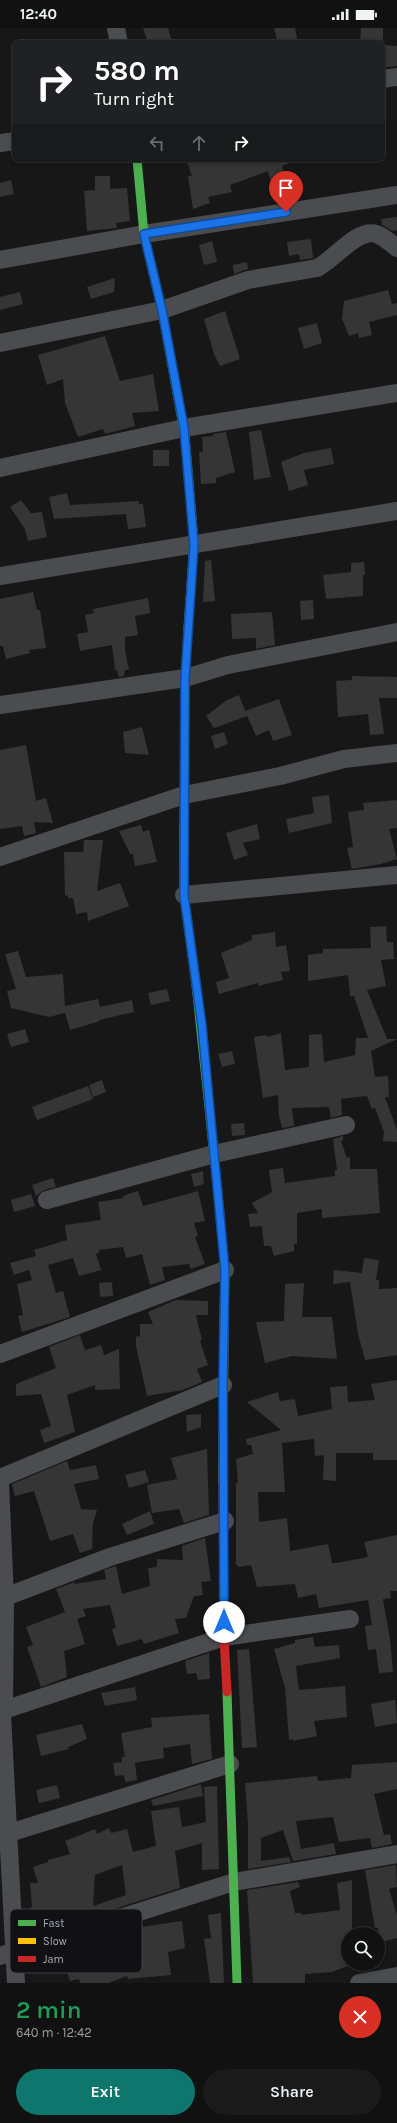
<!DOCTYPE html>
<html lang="en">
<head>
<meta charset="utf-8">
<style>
	:root { --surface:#111; --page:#1a1a1a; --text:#f1f3f6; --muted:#9c9d9f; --line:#303131; --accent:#0f766e }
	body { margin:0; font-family:Karla,sans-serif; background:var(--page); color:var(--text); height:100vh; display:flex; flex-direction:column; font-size:15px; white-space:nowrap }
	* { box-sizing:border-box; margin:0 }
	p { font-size:13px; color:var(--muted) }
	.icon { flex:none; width:22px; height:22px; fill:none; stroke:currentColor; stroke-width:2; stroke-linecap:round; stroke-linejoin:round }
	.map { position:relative; height:1955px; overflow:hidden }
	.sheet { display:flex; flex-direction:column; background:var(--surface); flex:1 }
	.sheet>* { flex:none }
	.hud { position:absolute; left:12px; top:12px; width:373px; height:122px; border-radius:8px; box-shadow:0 2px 6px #0003,0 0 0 1px var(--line); background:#202124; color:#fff; overflow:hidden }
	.fabs { position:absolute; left:341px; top:1899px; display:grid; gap:8px }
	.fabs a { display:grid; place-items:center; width:44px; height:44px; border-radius:50%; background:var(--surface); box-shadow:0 2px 6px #0003,0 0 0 1px var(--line); font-size:20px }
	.pin { position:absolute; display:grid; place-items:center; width:34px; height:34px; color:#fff; margin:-41px -17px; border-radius:50% 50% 50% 0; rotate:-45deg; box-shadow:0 0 4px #0007 }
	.pin .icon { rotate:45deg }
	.me { position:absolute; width:44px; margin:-22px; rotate:0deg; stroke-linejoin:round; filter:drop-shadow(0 0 3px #0008) }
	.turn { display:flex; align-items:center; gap:14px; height:84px; padding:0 16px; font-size:18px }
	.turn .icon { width:52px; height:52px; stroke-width:2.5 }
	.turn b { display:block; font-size:28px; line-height:34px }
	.lanes { display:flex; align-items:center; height:38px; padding:0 16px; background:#0003; justify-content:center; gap:20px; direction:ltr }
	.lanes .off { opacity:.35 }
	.round { display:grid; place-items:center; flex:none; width:42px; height:42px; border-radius:21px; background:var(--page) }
	.head { display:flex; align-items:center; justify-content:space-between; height:68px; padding:0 16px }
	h1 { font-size:24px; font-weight:600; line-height:30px; color:#1e9e55 }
	.button { display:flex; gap:8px; margin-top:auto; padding:8px 16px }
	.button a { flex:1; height:46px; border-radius:24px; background:var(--accent); color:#fff; font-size:16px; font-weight:600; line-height:46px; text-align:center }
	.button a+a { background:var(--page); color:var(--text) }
	.status { display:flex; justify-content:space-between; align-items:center; height:28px; padding:0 20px; background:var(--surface); direction:ltr }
	.status svg { height:11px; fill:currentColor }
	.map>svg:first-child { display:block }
</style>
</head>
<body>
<div class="status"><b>12:40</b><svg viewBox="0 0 49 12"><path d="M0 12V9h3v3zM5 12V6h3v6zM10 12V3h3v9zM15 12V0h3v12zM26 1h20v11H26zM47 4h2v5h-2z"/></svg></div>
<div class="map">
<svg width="397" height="1955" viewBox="0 0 397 1955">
	<rect width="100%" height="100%" fill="#171717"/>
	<path fill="#353536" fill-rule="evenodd" d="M143,0H168L172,15H148Z
		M274,0H295L298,15H278Z
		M361,0H383V15H360Z
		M382,17L397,18V38L382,40Z
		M186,131H296V132L282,138L285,152L271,155L268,143L230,157L232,164L208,169L210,175L193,181L188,148H192Z
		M95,148H110V161L127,160L130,193L116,195L117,200L87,203L84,163L95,162Z
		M11,152L14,166L0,169V155Z
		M397,189V202L392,203L382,197L381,191Z
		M311,211L313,230L300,232L299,226L289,228L287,214Z
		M212,213L217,234L204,237L199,217Z
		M247,234L248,241L234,246L233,237Z
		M115,250L114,264L91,271L87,259Z
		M388,262L392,276L397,275V287L369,294L372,307L359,310L358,305L349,308L342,291L344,273Z
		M20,264L23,276L0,282V269Z
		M225,283L240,331L220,338L214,326L204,291Z
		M317,295L322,315L304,321L298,300Z
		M105,308L120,353L153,346L159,383L132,385L135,398L105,406L103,401L78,409L65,375L63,351L47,357L38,327Z
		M261,402L271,449L254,452L249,404Z
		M226,404L235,444L216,450V455L201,456L199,424H203L202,409L213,408V406Z
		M331,420L334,436L304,442L308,457L289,463L281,434L304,425Z
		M153,422H169V438H153Z
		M67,465L70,477L139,473V476H143L146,499L128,501L126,486L54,491L49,469Z
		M21,472L31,485L42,484L47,509L28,513L25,501L10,479Z
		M211,532L215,573L203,574L205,533Z
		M364,534L365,547H363V568L326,571L323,547L351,544V535Z
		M33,564L37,582H40L46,620L29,622L30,625L6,631L3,618H0V571Z
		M148,570L150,585L135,588L138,607L125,609V622L129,642H125L124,648L119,649L117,642H115L112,617L80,623L77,606L88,604L85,587L94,585L93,581Z
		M313,572L314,591L301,592L300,573Z
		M272,584L275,617L256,621V610L232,611L231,586Z
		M352,648L397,649V670H379L384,706L370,707L368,686L338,689L336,653L352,652Z
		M239,667L247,688L214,700L206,688L227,672Z
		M279,671L292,707L273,713L269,702L256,708L245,683Z
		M142,699L149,727L125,725L123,704Z
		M224,704L228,716L215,721L211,708Z
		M26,717L36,773L46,770L53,795L34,794L36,805L24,808L22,798L0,801V722Z
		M329,767L332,795L289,805L286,791L314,785L312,769Z
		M397,772V800L389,801L397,831L381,836L352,841L347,820L353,819L348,784L364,782L363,775Z
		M257,796L260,811L243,815L248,827L234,832L226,805Z
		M141,797L143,804L149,802L157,834L135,838L133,826H130L119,803Z
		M84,812H103L97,863L120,855L129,878L88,893L87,884L76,886L73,870H68V867L65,868L64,824H83Z
		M386,898L387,914H393L394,931L381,932L386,958L367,962L387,1011H397L371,1023L375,1049L388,1048L389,1069H385L397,1102V1114L383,1113L384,1104L375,1080L372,1081L367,1068L341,1071L342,1087L331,1090L329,1079L292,1080L294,1098L282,1100L279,1088L278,1067L263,1070L254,1009L267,1007V1009L281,1005L285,1042L309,1039V1007L322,1006L324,1034L355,1027L356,1010H368L354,968H350L348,947L308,953V927L323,925V921L371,920L370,899Z
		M275,904L276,919L286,917L290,943L281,944L283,952L258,958V955L219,966L216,954L229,950L221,925L252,912V907Z
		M18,923L26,949L63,946L65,978L98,971L100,979L132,972L134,984L99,992L100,993L70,1002L65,985L49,989L11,980L7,963L16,961L5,926Z
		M167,961L170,973L151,977L148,965Z
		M25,1001L29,1014L11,1019L7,1006Z
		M232,1023L235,1036L222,1039L218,1026Z
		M102,1052L106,1064L93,1069L89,1057Z
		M88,1058L93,1071L37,1092L32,1079Z
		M244,1095L245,1107L232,1108L231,1096Z
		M343,1108V1112L341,1113L347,1130L350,1129V1141H377L380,1185L322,1190V1181L297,1185V1216H294V1223L274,1228L271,1218H264L262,1198L250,1199L248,1186L258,1185L252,1175L272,1164L269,1142L283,1140L285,1155L335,1148V1142H337L333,1111Z
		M203,1143L204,1156L194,1159L191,1146Z
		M53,1150L56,1159L44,1162L36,1168L32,1157Z
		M138,1163L143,1178L198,1163L205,1193L194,1195L198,1208L195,1209L205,1236L191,1241L189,1236L162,1239L165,1252L150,1257L142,1226L126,1230L123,1219L99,1222V1225L96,1226L101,1242L79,1248L73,1230L48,1237L56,1265L63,1263L70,1289L22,1304L18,1288L23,1287L17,1256L32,1252L29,1242L14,1247L10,1235L36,1228L34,1222L67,1212L65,1197L101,1192L98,1174L124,1170L123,1168Z
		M31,1166L35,1178L14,1184L11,1172Z
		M364,1230L379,1232L376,1252H379V1261L397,1260V1327L365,1332L358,1306L350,1254L333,1256L334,1242L362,1245Z
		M112,1254L113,1268L100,1269L99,1255Z
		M304,1255L302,1289H332L337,1331L292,1328L265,1335L256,1294L284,1293L285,1256Z
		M176,1272L208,1273V1287H196L202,1312L200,1313L208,1337L197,1341L202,1354L183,1362L147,1368L136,1318V1308L140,1309V1296H153L148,1284Z
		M80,1307L85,1322L101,1317L104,1327L119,1321L120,1361L95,1362V1357L67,1367L75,1404L44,1415L40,1402L51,1398L41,1366L16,1368V1356L56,1340L49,1319Z
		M397,1352V1432H373V1425H336V1453L323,1452L324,1427L315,1428L314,1411L282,1415L285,1464H258L259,1494L287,1490L290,1523L328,1516L332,1535H337L368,1529L364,1514L397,1507V1563H390L391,1570L383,1571L390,1611L393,1644L379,1645L376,1621L368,1622L365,1598L372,1597L368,1572L319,1580L316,1566L298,1570L295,1556L257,1559L251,1537L238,1539V1537H236V1455H238L236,1431L253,1426L251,1417H247L246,1411L281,1402L247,1374L278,1364L280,1373L295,1371L298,1388L332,1381L330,1359L347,1358L348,1374L375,1372L371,1356Z
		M201,1386V1399L187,1404L186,1387Z
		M207,1421L209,1487L184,1495L179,1481L152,1485L147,1457L177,1451L171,1430Z
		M67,1433L70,1442L96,1437L99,1451L74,1456L81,1481L97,1482L93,1495L92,1521L80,1525L73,1506L50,1513L34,1463L15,1468L12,1456Z
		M145,1442L149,1454L129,1460L125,1447Z
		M150,1483L154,1496L127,1507L122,1496Z
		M205,1510L211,1553L201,1554L203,1567L194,1568L186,1590L175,1591L179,1605L144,1616L142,1611L117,1618L112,1601L116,1600L110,1577L83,1581L86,1588L77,1591L85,1616L64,1623L67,1649L41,1659L27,1619L33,1617L26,1599L65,1584L56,1561L75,1554V1556L106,1551L104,1542L116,1538L122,1566L150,1558L148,1540L157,1539V1531L183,1532L182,1518Z
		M313,1609L315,1619L339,1617L340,1630L296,1638L299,1662L345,1658L347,1689L314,1693L317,1708L293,1713V1711L289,1712L285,1660L274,1621L295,1615V1612Z
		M249,1621L257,1719L242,1720L237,1622Z
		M209,1625L210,1651L198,1652L196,1645L187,1646L185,1633Z
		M135,1659L137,1672L105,1678L101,1665Z
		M395,1672L397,1695L375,1699L371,1676Z
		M209,1686L212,1731L192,1736L190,1716L163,1720L164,1730L135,1735L137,1752L125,1754L124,1747L115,1748L113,1735L122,1734V1729H125L121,1705L152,1699L151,1690Z
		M82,1696L87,1711L68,1719L69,1721L41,1728L36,1707Z
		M397,1734V1761L374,1766L384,1807L390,1806L392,1816L372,1820L370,1810L339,1814L333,1789L296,1793L301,1821L334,1815L336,1826L293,1833L283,1802L261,1810V1833L289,1829L291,1834L248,1841V1796L245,1755L317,1748L318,1753L351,1750L352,1737Z
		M201,1756L203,1768L153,1778L151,1772Z
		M57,1757L60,1770L39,1775L36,1762Z
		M217,1758L219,1841L202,1842V1815L175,1823L180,1860L98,1886L78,1887V1891L58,1899L33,1905L30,1880L32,1879L30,1855H38L33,1839L48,1834V1832L70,1826L65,1813L95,1801L97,1806L109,1800L111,1805L127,1801L133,1824L156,1818L151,1783L179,1779L182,1799L206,1794L204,1759ZM122,1837L126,1867L93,1878L95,1847Z
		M396,1837L397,1859L389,1861L397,1887V1910L378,1915V1900H375L365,1842Z
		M352,1852V1906H348V1938L332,1944L305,1946V1955H253L247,1862L298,1854L300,1859L290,1863L295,1885H301V1887L340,1882L337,1855Z
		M221,1885L224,1955H210L204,1911L211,1910L208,1887Z
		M182,1893L185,1920L168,1924L171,1947L128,1951L127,1948L108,1955H80L79,1951L70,1953L66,1940L81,1936L80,1930L98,1926L94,1911L141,1898V1899Z"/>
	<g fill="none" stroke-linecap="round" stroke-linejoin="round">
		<path stroke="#4b4c50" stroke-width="18" d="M116,0L119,15
			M382,51L397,49
			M0,115L15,113
			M0,232L144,206L397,167
			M0,315L162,282L248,252L317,240C334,232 357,200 376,206C383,208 391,215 397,220
			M0,440L184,400L397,365
			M0,548L397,483
			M0,677L185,650L228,637L397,604
			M0,829L184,767L280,748L344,731L397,725
			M184,867L397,847
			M47,1172L214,1126L346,1097
			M0,1326L225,1242
			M0,1450L223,1357
			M0,1455L5,1570L4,1682L2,1686L16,1955
			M0,1571L110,1529L225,1493
			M4,1682L224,1609L350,1591
			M0,1808L230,1736
			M0,1928L234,1854L397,1826
			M359,1955L397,1948"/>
		<path stroke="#4caf50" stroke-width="9" d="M137,131L144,206L162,282L185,409
			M196,956L218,1165
			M227,1664L237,1955"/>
		<path stroke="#ffc107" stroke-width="9" d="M185,409L194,515L188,602
			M184,798V867L196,956
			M223,1454L224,1290"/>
		<path stroke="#c62828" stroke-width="9" d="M184,798L185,650L188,602
			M218,1165L225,1242L224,1290
			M223,1454L224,1609L227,1664"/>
	</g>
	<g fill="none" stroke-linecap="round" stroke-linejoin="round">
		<defs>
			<path id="route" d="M224,1594L223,1357L225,1242L202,998L184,867L185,650L194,516L184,400L162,282L144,206L286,184"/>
		</defs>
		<use href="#route" stroke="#114b97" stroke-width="10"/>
		<use href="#route" stroke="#1a73e8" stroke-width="7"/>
	</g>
	<rect x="10" y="1881" width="132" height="64" rx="6" fill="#111113" stroke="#3e4045" stroke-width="1"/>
	<rect x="18" y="1892" width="18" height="6" fill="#4caf50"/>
	<rect x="18" y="1910" width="18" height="6" fill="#ffc107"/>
	<rect x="18" y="1928" width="18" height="6" fill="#c62828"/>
	<g font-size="11" fill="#a8adb8">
		<text x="43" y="1899">Fast</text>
		<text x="43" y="1917">Slow</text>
		<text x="43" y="1935">Jam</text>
	</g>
</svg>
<div class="fabs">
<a><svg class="icon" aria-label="search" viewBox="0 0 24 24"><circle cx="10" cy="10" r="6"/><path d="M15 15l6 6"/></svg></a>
</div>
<div class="pin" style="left:286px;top:184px;background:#d93025"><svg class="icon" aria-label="arrive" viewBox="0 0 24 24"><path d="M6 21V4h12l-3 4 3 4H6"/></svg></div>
<svg class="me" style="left:224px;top:1594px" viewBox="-20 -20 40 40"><circle r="19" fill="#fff"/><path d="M0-13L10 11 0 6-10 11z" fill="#1a73e8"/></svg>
<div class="hud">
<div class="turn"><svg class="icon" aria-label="right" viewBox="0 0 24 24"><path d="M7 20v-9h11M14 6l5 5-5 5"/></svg><div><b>580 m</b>Turn right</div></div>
<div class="lanes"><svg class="icon off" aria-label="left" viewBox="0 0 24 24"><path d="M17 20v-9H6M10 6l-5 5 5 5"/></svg><svg class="icon off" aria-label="ahead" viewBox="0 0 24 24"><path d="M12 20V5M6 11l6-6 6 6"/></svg><svg class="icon" aria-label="right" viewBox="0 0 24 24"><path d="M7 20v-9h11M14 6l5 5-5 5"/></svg></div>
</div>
</div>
<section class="sheet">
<div class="head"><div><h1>2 min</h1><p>640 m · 12:42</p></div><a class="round" style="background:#d93025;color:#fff"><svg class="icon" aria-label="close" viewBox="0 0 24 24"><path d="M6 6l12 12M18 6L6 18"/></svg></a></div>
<div class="button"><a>Exit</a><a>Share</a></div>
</section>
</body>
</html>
